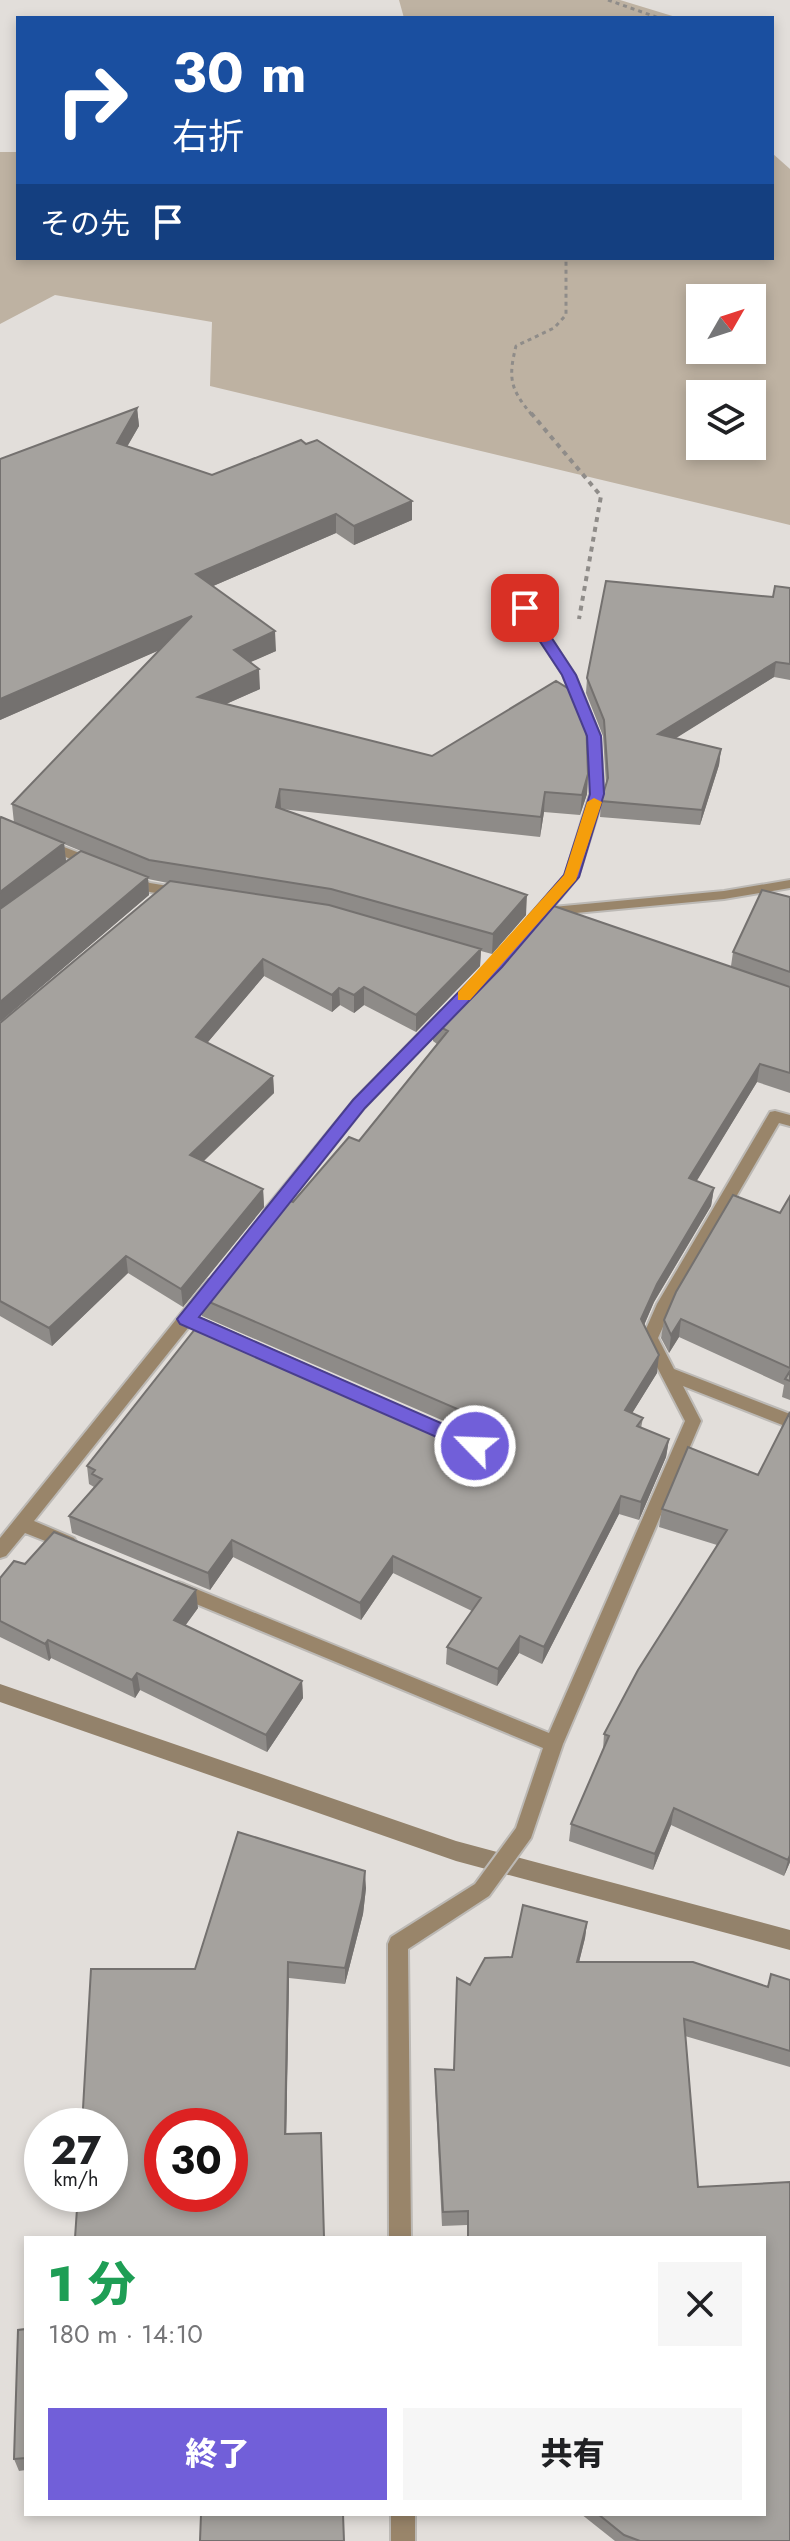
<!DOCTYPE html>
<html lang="ja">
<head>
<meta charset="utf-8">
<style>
	:root { --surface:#fff; --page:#f6f6f6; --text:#202124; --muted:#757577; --accent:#715fd9 }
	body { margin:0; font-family:Jost,"Noto Sans JP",sans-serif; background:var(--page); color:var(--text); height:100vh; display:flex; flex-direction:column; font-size:30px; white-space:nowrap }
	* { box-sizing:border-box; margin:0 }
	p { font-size:26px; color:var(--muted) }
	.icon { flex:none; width:44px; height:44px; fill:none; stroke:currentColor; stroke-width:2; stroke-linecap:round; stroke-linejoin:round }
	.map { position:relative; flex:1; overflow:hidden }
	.side { position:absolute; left:24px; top:2236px; width:742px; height:280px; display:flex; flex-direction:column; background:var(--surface); border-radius:0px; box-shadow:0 4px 12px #0003 }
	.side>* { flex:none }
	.top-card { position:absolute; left:16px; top:16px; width:758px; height:244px; border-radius:0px; box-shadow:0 4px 12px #0003; background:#1a4fa0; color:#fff; overflow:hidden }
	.needle { width:52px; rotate:51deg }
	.tools { position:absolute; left:686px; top:284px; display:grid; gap:16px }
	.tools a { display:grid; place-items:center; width:80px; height:80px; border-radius:0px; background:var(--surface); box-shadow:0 4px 12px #0003; font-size:40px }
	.speed { position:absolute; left:24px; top:2108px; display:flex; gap:16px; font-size:40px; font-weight:700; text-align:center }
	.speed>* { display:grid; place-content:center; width:104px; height:104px; border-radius:50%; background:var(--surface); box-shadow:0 4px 12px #0003; line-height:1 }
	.speed small { font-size:20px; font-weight:400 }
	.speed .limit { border:12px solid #d22; background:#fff; color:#111 }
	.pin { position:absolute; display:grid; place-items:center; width:68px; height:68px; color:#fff; margin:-34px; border-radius:16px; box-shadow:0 4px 12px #0006 }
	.me { position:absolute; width:88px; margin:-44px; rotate:294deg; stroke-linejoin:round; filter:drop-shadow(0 0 6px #0008) }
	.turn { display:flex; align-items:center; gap:28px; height:168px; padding:0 24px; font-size:36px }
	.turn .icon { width:104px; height:104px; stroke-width:2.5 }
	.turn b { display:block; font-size:56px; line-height:68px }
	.then { display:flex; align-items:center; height:76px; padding:0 24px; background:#0003; gap:16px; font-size:30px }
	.round { display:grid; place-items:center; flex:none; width:84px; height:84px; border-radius:0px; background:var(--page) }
	.headline { display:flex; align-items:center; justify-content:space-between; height:136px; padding:0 24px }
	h1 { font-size:48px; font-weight:800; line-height:60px; color:#1e9e55 }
	.primary-button { display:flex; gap:16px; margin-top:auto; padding:16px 24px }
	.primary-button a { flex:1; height:92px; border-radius:0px; background:var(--accent); color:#fff; font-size:32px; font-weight:800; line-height:92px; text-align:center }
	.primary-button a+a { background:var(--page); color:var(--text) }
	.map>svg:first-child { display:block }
</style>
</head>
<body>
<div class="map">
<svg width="790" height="2541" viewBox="0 0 790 2541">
	<rect width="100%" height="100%" fill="#e2deda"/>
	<path fill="#beb2a2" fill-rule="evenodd" d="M399,0H620L679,18H404Z
		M0,152H18V258H772V153L790,169V525L210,386L212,322L55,295L0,324ZM700,298H752V350H700ZM700,394H752V446H700Z"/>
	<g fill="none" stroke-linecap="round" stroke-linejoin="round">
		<path fill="#93826b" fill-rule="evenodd" d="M0,1684L456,1841L790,1930V1950L456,1861L0,1702Z"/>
		<defs>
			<path id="minor" d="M525,604L529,605L575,675L600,736L604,794L578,877L553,907L724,891L790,880V888L724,899L544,916L540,921H530L528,918L530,915L565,876L590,794L588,736L563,675L519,608Z
				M46,840L100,861L102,864L95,868L90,867L41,847V841Z
				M131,876L150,883L186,889L188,892L181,896C162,894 139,893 124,880Z
				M446,1009L451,1011L453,1014L451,1017L364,1108L277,1217H265L263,1213L265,1209L354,1100L441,1011Z
				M775,1111L790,1115V1126L779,1123L671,1309L658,1338L674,1369L790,1414V1428L683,1386L701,1421L563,1744L531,1838L489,1896L408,1949L411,2238H389L388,1944L391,1937L475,1884L516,1828L543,1748L172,1594L169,1589L172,1584L178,1582L184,1584L549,1733L685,1421L642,1338L657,1304L770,1112Z
				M214,1278L220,1280L222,1284L220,1288L34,1521L74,1538L77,1543L74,1548L68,1550L25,1533L6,1556L0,1558V1538L208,1280Z
				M391,2514H415V2541H391Z"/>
		</defs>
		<use href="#minor" stroke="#bcb9b5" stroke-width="4"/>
		<path stroke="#8f8c89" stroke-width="3" stroke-dasharray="4 4" stroke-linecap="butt" d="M608,0L659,18
			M532,415C510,389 508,378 516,346L554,328L566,315V258"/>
		<path stroke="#8f8c89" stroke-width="4" stroke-dasharray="5 5" stroke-linecap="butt" d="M531,413L601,496L579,619"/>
		<use href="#minor" fill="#99856a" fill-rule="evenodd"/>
	</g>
	<path fill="#8e8b88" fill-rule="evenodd" d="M137,408L139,426L127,447L212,475L412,520L354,545L336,533L213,586L276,651L250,662L260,689L226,704L432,756L588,774L587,794L580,815L544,812L540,837L281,809L526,915L492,954L481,951L480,966L416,1032L364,1005L354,1013L340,1005L332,1012L264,976L207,1043L273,1076L274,1093L204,1161L263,1189L264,1207L183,1307L128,1273L52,1346L0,1316V1023L168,883L148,879L149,895L0,1022L14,823L12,804L159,650L0,720V459ZM64,844L81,851L43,879L66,861Z
		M790,588V680L774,677L675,738L721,749L719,765L700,825L600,817L601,801L606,784L603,736L586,693L587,678L773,597Z
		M790,897V1093L757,1082L696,1181L714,1188L711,1206L654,1302L644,1325L657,1373L632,1413L643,1418L641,1428L669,1439L666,1457L639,1520L619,1514L542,1664L519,1653L497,1686L446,1664L447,1647L472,1611L393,1573L361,1620L233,1557L210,1590L72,1533L69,1516L94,1487L89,1484L87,1466L476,1435L202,1316L200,1298L293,1202L359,1141L437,1044L433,1041V1023L731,966L733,952Z
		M790,1196V1400L782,1397L784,1385L679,1337L669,1353L661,1338L664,1320L780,1213Z
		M758,1475L790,1862L784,1876L671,1825L653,1870L569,1841L571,1824L603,1750L604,1734L717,1545L659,1527L662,1509Z
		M25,1564L198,1608L185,1626L302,1681L303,1698L267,1752L140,1690L135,1698L51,1658L49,1661L0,1637V1578Z
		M366,1888L363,1914L345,1984L289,1978L286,2134L325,2237L75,2238L195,1969Z
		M523,1905L587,1922L585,1938L579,1962H693L768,1987L771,1974L790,1980V2067L685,2036L698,2187L790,2182V2541H615L581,2514H764V2238H468L467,2225L442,2226L435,2084V2069L454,2070L457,1978L470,1985L485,1958L512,1957Z
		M26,2329V2470L19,2471L14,2459Z"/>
	<path fill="#74716f" d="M137,408L139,426L118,462L117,443Z
		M412,501V520L354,545V526Z
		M336,514V533L197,593L196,574Z
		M192,616L194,635L0,720V699Z
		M275,631L276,651L235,669L234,650Z
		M776,662L774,677L657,750L658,734Z
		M259,669L260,689L199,716L198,697Z
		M721,749L719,765L700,825L702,810Z
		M588,774L587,794L580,815L582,795Z
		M280,789L281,809L276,807Z
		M545,792L544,812L540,837L541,817Z
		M64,843L66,861L0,911V892Z
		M148,877L149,895L0,1022V1002Z
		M527,895L526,915L492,954L493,934Z
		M481,949L480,966L416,1032V1015Z
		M263,959L264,976L197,1055L196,1037Z
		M364,987V1005L354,1013V995Z
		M339,988L340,1005L332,1012V995Z
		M760,1064L757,1082L687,1197L689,1178Z
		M273,1076L274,1093L192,1172L190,1155Z
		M714,1188L711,1206L654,1302L639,1337L641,1319L657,1284Z
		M263,1189L264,1207L183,1307L181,1289Z
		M126,1256L128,1273L52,1346L49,1328Z
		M681,1319L679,1337L669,1353L671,1335Z
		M659,1355L657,1373L623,1428L625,1410Z
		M669,1439L666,1457L639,1520L641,1502Z
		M621,1496L619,1514L542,1664L544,1647Z
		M232,1540L233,1557L210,1590L208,1573Z
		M393,1556V1573L361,1620L360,1603Z
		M196,1590L198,1608L176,1638L174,1620Z
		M520,1636L519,1653L497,1686L498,1669Z
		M48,1640L51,1658L49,1661L45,1644Z
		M137,1673L140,1690L135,1698L132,1680Z
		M302,1681L303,1698L267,1752L266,1735Z
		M674,1808L671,1825L653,1870L655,1854Z
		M790,1855V1862L784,1876L788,1860Z
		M365,1871L366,1888L363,1914L345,1984V1968Z
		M587,1922L585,1938L575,1978L577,1962Z
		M288,1962L289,1978L286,2149L285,2134Z"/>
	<path fill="#a5a29e" stroke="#74716f" stroke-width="2" fill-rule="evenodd" d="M137,408L117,443L212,475L301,440L306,444L317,440L412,501L354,526L336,514L196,574L275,631L234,650L259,669L198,697L432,756L556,681L577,694L586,717L588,774L582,795L545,792L541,817L280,789L276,807L527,895L493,934L331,889L149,860L12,804L192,616L0,699V459Z
		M606,581L773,597L775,586L790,588V664L776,662L658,734L721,749L702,810L601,801L608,778L604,720L587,678Z
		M1,817L64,843L0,892V819Z
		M81,851L148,877L0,1002V909Z
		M170,881L329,905L481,949L416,1015L364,987L354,995L339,988L332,995L263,959L196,1037L273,1076L190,1155L263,1189L181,1289L126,1256L49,1328L0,1301V1023Z
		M762,890L790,897V972L733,952Z
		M545,903L790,987V1073L760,1064L689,1178L714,1188L657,1284L641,1319L659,1355L625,1410L643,1418L637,1426L669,1439L641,1502L621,1496L544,1647L520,1636L498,1669L447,1647L481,1598L393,1556L360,1603L232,1540L208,1573L69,1516L102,1479L92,1474L95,1470L87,1466L203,1319L468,1436L484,1435L487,1427L483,1420L200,1298L281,1197L293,1202L349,1137L359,1141L448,1031L433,1023Z
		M733,1195L780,1213L790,1196V1368L681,1319L671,1335L664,1320L676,1292Z
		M790,1371V1381L785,1379Z
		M790,1412V1855L788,1860L674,1808L655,1854L571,1824L609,1736L604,1734L638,1670L727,1530L662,1509L688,1447L758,1475Z
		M54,1532L196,1590L174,1620L302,1681L266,1735L137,1673L132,1680L48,1640L45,1644L0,1621V1578L14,1561L25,1564Z
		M238,1832L365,1871L362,1898L345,1968L288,1962L285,2134L321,2133L324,2237L351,2238H75L78,2194H110V2126H82L91,1969H195ZM162,2126H230V2194H162Z
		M523,1905L587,1922L577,1962H693L768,1987L771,1974L790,1980V2051L684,2019L698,2187L790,2182V2541H640L624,2535L598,2514H764V2238H468V2211L443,2212L435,2069L454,2070L457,1978L470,1985L485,1958L512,1957Z
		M26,2329V2458L14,2459L18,2330Z
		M201,2514H343L344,2541H200Z"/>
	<path fill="#715fd9" stroke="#493e8d" stroke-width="2" d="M525,604L530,605L576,675L601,736L604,794L579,877L502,967L365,1108L199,1317L482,1441L485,1446L482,1451L475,1454L180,1324L177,1319L353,1100L491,959L564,875L590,794L587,736L562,675L518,608Z"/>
	<path fill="#f59e0b" d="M594,798L602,802L576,880L470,1000H458V992L564,875L587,802Z"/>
</svg>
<div class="tools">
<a><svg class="needle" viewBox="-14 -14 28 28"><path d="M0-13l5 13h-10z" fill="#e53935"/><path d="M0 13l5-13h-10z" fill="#757577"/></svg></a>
<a><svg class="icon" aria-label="layers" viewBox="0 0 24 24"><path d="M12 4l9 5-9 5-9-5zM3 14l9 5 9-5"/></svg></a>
</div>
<div class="speed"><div>27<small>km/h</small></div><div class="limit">30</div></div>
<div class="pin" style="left:525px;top:608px;background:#d93025"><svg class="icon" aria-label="arrive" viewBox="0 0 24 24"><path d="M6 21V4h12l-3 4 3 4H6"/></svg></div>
<svg class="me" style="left:475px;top:1446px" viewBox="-20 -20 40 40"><circle r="17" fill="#715fd9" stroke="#fff" stroke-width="3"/><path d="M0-11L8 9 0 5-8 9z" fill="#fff"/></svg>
<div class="top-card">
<div class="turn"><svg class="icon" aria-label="right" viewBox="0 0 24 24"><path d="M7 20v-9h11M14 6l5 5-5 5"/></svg><div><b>30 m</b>右折</div></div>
<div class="then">その先<svg class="icon" aria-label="arrive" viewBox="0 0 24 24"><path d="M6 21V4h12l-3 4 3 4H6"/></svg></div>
</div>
<section class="side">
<div class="headline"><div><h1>1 分</h1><p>180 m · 14:10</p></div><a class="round"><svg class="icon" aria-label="close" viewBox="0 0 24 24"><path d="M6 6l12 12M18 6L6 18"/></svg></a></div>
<div class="primary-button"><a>終了</a><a>共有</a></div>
</section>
</div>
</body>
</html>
